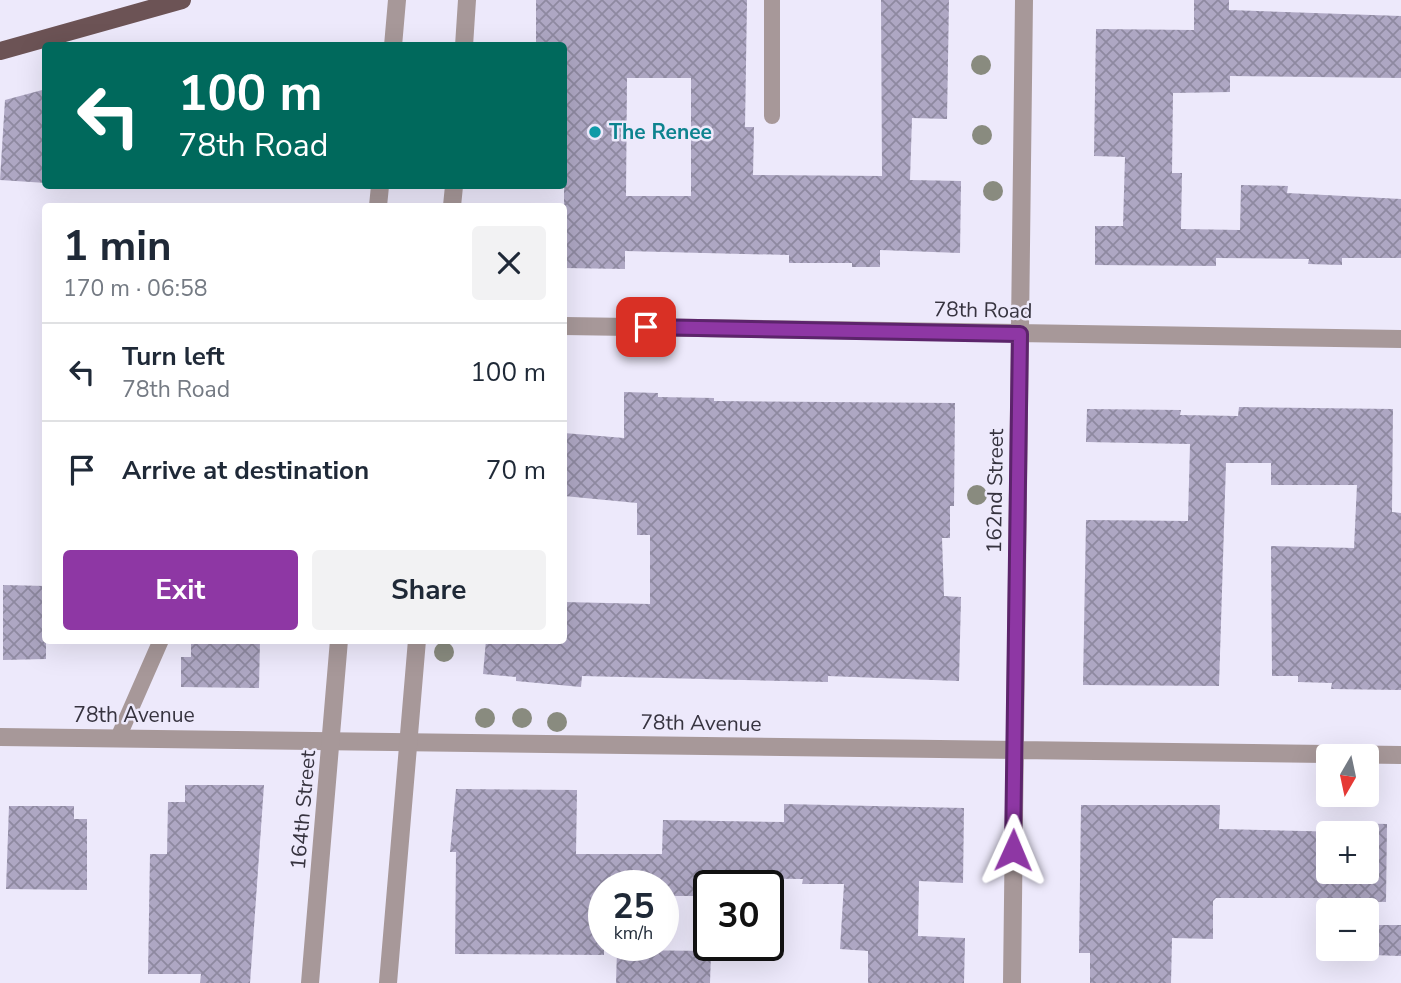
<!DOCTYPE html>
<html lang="en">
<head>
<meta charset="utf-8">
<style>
	:root { --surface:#fff; --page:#f2f2f3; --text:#1f2937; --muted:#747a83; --line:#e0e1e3; --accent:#8e37a4 }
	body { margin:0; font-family:"Nunito Sans",sans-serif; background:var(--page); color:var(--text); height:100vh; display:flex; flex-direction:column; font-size:26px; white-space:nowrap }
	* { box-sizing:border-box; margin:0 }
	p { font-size:23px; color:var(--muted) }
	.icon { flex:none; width:38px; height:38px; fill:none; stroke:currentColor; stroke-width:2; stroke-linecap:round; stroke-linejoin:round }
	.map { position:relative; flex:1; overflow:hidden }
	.side { position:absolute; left:42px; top:203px; width:525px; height:441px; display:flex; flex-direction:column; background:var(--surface); border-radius:7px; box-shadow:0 7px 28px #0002 }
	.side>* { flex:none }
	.top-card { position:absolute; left:42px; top:42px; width:525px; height:147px; border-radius:7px; box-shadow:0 7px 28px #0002; background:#00695c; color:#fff; overflow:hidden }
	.needle { width:46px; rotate:189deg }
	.buttons { position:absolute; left:1316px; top:744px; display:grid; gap:14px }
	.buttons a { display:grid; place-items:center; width:63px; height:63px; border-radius:7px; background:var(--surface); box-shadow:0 7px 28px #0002; font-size:35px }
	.speed { position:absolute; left:588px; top:870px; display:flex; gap:14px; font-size:35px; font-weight:700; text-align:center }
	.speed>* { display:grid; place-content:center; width:91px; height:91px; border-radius:50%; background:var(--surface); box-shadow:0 7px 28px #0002; line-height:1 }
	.speed small { font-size:18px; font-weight:400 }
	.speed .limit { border:4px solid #111; border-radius:10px; background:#fff; color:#111 }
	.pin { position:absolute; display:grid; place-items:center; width:60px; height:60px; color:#fff; margin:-30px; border-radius:14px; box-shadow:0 4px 10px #0006 }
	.me { position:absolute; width:77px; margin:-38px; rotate:1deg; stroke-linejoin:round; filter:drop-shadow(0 0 5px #0008) }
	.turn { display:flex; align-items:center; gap:24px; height:147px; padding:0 21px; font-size:32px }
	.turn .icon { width:91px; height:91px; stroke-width:2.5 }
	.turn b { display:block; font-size:49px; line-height:60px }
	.round { display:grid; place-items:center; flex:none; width:74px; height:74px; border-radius:7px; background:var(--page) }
	.overview { display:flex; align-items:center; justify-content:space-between; height:119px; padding:0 21px }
	h1 { font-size:42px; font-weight:700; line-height:52px }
	.cta { display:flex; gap:14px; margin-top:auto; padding:14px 21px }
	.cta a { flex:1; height:80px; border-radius:7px; background:var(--accent); color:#fff; font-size:28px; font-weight:700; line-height:80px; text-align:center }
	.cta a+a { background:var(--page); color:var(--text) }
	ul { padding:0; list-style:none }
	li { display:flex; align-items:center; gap:21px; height:98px; padding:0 21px; border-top:2px solid var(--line) }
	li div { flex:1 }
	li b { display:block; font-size:26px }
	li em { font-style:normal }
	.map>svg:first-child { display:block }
</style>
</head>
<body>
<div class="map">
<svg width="1401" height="983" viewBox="0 0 1401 983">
	<defs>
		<pattern id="building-cross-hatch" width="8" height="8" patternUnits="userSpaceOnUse" patternTransform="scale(1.75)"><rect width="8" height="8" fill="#aea7c3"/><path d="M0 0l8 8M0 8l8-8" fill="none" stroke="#8e89a0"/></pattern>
	</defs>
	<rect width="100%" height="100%" fill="#ede9fb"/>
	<path fill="url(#building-cross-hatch)" fill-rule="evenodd" d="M536,0H747L745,127H754L753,175L882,176L881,0H949L947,119L912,118L910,180L961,181L960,253L880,250V267H852V263H789V255L625,251V269L564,268V46L536,43ZM627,78H691V196H626Z
		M1194,0H1229V10L1401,16V78L1230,76V92L1173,93L1172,173H1182L1181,229L1240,230L1241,185L1288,186L1287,193L1401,199V258H1342V265L1308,264L1309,259L1216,258V266L1095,265V226H1123L1125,157L1094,156L1096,29L1194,30Z
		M46,89V183L0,180L5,100Z
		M624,392L658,393V397L714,398V401L955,403L954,506H950V538H942L944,596L961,597L959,681L828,676V682L582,676L581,687L516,681V677L483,674L486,640H564V602L650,604V535H637V503L564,496V433L624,438Z
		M1239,407L1393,409L1392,512L1401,513V690L1331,689L1332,683L1298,682V676H1272L1271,546L1354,548L1357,485H1271V463H1226L1219,686L1083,685L1086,520L1188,521L1190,444L1086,442L1087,409L1181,410L1180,415L1238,416Z
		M3,585L46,586V659L3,660Z
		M191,640H260L259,688L181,687V657H191Z
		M185,785H264L250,983H200L201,974H148L150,854H167L168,802H185Z
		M456,789L577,790L576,854H662L663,820L784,822V804L964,808L963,883L919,881L918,936L965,938L964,983H868V951L840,949L844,884H802L803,879L709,878V896H663V886H604V955L455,954L456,852H450Z
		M1081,805H1220L1219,829L1346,832V823L1387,824L1386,902L1346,901V898H1216L1213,901V939L1172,938L1171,983H1090V953H1079ZM1328,833H1367V872H1328Z
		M9,806H74V819H87V890L6,889Z
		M1373,925H1401V956L1372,955Z
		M617,950L711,951L710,983H616Z"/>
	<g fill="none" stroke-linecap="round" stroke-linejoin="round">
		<path stroke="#a79899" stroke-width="16" d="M772,116V0
			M118,738L161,640"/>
		<path stroke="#a79899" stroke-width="18" d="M564,326L1401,339
			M0,737L1401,755
			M1012,983L1024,0"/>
		<path stroke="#a79899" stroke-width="18" d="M393,46L397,0
			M464,46L467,0
			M378,206L380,186
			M452,206L454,186
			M310,983L339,640
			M388,983L417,640"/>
		<path stroke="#6c5355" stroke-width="18" d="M0,51L182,0"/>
	</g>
	<g fill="#898b7f">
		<circle cx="981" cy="65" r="10"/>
		<circle cx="982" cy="135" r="10"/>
		<circle cx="993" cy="191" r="10"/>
		<circle cx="977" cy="495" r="10"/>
		<circle cx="444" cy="652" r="10"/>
		<circle cx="485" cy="718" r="10"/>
		<circle cx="522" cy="718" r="10"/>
		<circle cx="557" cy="722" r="10"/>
	</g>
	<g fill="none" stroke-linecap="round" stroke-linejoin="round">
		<defs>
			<path id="route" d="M646,327L1020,334L1013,850"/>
		</defs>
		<use href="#route" stroke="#5c246b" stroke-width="18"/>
		<use href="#route" stroke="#8e37a4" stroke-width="12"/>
	</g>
	<circle fill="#0f9aa8" stroke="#ede9fb" stroke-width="2.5" cx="595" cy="132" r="7"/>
	<g text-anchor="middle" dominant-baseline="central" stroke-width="5" stroke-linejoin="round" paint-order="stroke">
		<g font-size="21" font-weight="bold" fill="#0d838f" stroke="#ede9fb" text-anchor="start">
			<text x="609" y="132">The Renee</text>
		</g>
		<g font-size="21" fill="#36333f" stroke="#ede9fb">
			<text transform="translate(983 310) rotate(1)">78th Road</text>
			<text transform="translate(995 491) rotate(-89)">162nd Street</text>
			<text x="134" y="715">78th Avenue</text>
			<text transform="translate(701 723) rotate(1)">78th Avenue</text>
			<text transform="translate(303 810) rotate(-85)">164th Street</text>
		</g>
	</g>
</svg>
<div class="buttons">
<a><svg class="needle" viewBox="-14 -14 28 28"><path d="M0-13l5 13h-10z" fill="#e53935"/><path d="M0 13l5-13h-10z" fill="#747a83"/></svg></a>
<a>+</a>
<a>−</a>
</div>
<div class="speed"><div>25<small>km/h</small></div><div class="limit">30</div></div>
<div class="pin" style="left:646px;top:327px;background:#d93025"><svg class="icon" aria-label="arrive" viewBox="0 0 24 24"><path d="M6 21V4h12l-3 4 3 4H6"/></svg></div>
<svg class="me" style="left:1013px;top:850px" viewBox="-20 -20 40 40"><path d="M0-17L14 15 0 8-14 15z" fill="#8e37a4" stroke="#fff" stroke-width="4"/></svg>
<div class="top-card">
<div class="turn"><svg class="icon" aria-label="left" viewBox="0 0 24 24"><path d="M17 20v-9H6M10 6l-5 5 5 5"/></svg><div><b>100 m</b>78th Road</div></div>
</div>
<section class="side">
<div class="overview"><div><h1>1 min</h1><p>170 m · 06:58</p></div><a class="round"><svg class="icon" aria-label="close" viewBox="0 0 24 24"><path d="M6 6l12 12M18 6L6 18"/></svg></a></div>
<ul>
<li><svg class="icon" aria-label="left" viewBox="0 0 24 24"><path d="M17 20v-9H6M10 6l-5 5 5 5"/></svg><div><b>Turn left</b><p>78th Road</p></div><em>100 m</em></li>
<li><svg class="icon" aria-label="arrive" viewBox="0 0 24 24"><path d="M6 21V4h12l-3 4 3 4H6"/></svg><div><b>Arrive at destination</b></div><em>70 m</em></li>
</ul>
<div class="cta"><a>Exit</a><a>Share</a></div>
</section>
</div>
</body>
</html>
